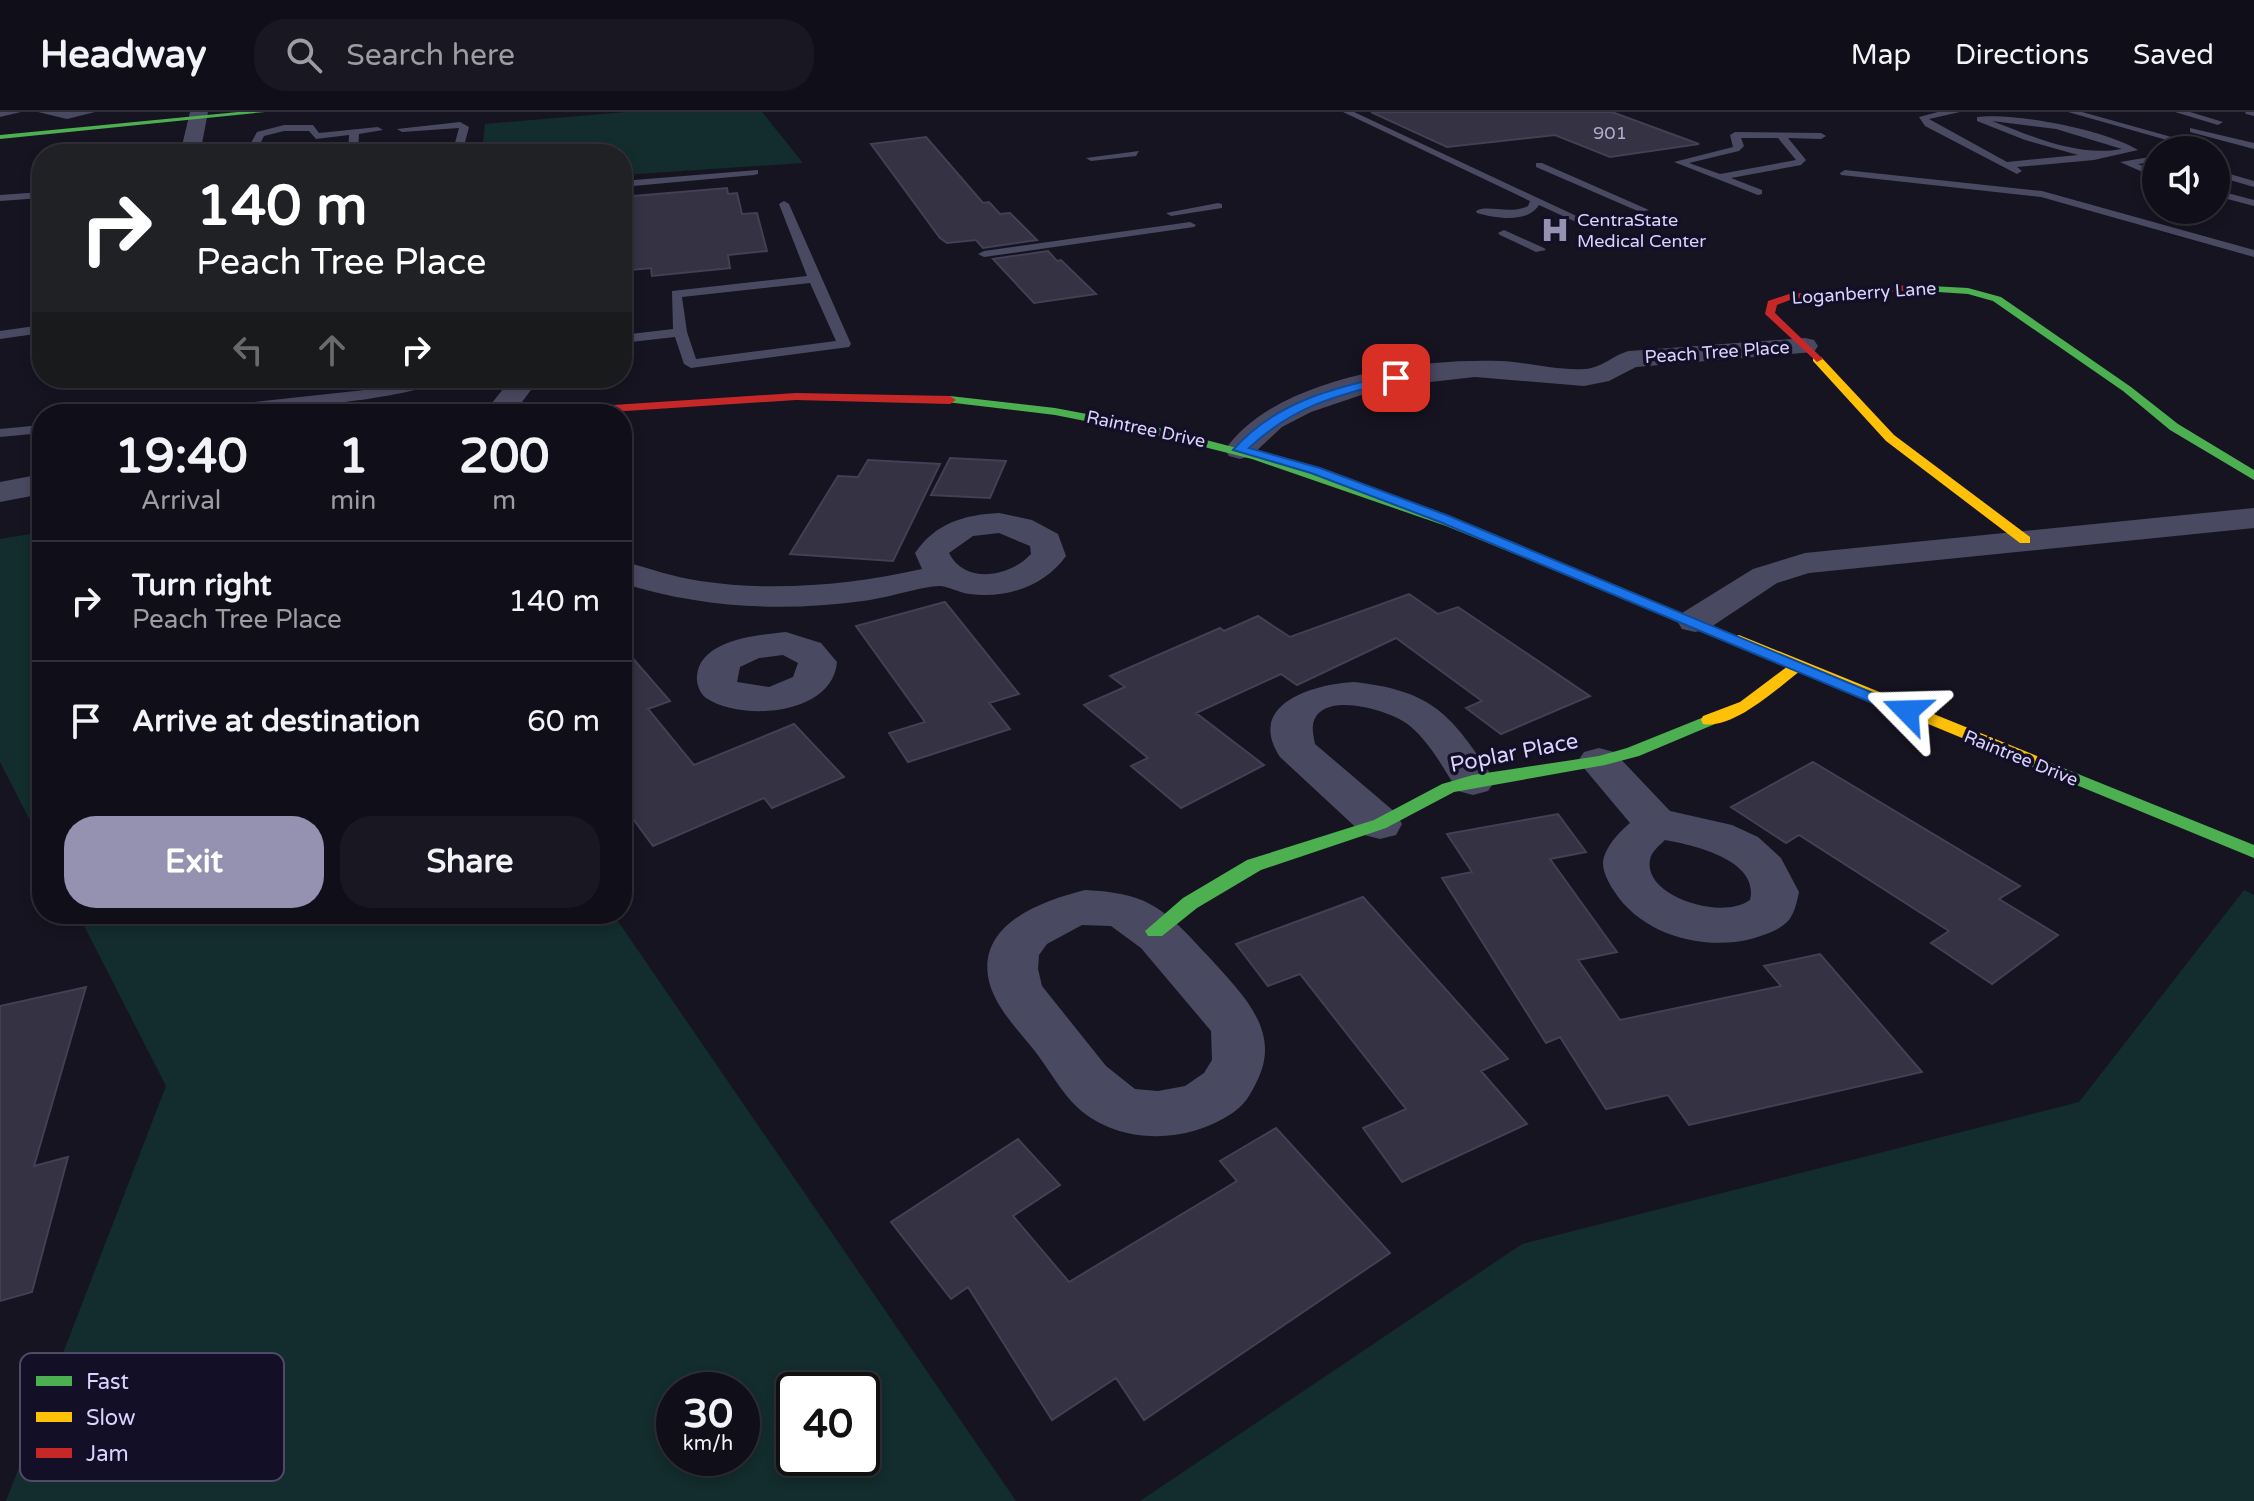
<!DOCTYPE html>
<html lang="en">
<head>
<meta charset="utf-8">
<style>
	:root { --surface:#100f19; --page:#191822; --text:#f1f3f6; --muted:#9c9ca2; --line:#302f38; --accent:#9591b1 }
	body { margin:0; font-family:"Varela Round",sans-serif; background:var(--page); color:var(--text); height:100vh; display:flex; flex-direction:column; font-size:30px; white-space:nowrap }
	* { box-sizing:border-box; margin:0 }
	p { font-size:26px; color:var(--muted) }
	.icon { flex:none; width:44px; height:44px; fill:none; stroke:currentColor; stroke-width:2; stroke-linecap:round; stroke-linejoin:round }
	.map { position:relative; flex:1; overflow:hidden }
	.side { position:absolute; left:32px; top:292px; width:600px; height:520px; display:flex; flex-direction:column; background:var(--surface); border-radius:32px; box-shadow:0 4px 12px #0003,0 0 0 2px var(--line) }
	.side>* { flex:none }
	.top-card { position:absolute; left:32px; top:32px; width:600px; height:244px; border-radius:32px; box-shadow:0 4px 12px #0003,0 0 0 2px var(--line); background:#202124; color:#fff; overflow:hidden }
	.tools { position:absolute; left:2142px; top:24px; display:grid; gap:16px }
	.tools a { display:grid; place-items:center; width:88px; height:88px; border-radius:50%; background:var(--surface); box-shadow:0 4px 12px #0003,0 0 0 2px var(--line); font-size:40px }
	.speed { position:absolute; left:656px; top:1260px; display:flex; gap:16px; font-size:40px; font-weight:700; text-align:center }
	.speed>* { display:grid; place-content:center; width:104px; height:104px; border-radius:50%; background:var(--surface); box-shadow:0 4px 12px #0003,0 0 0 2px var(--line); line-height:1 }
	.speed small { font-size:20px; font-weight:400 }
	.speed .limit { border:4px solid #111; border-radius:12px; background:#fff; color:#111 }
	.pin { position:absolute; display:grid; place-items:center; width:68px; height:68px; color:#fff; margin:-34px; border-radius:16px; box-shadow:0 4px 12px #0006 }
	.me { position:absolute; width:88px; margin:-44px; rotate:292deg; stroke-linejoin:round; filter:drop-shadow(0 0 6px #0008) }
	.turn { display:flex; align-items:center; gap:28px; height:168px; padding:0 32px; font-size:36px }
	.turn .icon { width:104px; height:104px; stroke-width:2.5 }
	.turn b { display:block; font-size:56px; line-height:68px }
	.lanes { display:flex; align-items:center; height:76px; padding:0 32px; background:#0003; justify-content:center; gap:40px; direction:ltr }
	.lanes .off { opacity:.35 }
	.eta { display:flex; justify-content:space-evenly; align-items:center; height:136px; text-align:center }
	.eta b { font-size:48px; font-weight:700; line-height:56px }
	.action { display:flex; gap:16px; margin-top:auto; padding:16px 32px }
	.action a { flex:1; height:92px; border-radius:32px; background:var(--accent); color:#fff; font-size:32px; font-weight:700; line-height:92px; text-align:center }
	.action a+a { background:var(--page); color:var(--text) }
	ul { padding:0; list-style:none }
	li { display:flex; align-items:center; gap:24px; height:120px; padding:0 32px; border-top:2px solid var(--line) }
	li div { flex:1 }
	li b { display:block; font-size:30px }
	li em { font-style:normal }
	header { display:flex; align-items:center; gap:48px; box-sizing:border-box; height:112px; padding:0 40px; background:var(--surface); border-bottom:2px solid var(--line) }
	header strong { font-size:38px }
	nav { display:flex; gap:44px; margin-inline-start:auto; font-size:28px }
	.search { width:560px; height:72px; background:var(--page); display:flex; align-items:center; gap:20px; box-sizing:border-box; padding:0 28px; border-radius:32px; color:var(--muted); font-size:30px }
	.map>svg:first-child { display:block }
</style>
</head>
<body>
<header>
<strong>Headway</strong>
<div class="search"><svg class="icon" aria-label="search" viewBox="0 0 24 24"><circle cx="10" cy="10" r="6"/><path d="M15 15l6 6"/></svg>Search here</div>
<nav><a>Map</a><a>Directions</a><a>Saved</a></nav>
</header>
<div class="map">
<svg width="2254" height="1389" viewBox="0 0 2254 1389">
	<rect width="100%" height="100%" fill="#161421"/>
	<path fill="#132c2d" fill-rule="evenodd" d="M626,0H762L803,51L623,63L622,42H482L485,12Z
		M42,420V732L0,650V427Z
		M2244,778L2254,783V1389H1140L1522,1132L2079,990Z
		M78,802H613L1016,1389H6L166,974ZM674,1278H742V1346H674ZM794,1278H862V1346H794Z"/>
	<path fill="#343243" stroke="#433f54" stroke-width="2" d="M1371,0H1612L1699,32L1610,45L1555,23L1447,35Z
		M926,25L983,91L989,90L1000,102L1010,101L1037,128L983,136L976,128L947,131L940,126L871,32Z
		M727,76L728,82L737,81L742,102L757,101L767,139L728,143L730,156L652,164L651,156L622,159V85Z
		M1048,139L1057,149L1061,148L1096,182L1034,191L993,147Z
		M950,346L1006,349L990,386L931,383Z
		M868,348L940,352L893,449L790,442L838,364L858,365Z
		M1409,482L1438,502L1458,495L1590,584L1501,622L1466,596L1482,589L1396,526L1297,573L1281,562L1196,601L1264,653L1181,696L1131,654L1148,646L1084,593L1125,575L1110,564L1220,516L1224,519L1258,504L1290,525Z
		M945,490L1019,582L989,591L1010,617L908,650L889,621L925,610L856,514Z
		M622,534L670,589L648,597L694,653L794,612L844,665L772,696L764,686L653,734L622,692Z
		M1813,650L2020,774L1999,787L2058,823L1992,872L1931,831L1949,819L1799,723L1786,731L1731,695Z
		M1558,702L1586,740L1550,747L1617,840L1578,848L1620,908L1781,874L1764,854L1820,842L1922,960L1689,1013L1668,983L1606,997L1560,925L1546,931L1442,766L1472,760L1447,722Z
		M1363,785L1508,947L1481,959L1527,1012L1402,1070L1363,1016L1406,997L1300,862L1268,874L1236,832Z
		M86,875L34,1054L68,1045L32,1180L0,1189V894Z
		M1276,1016L1390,1141L1144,1308L1116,1266L1052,1308L968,1175L951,1187L891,1110L1018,1027L1060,1073L1013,1104L1069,1170L1237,1069L1220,1049Z"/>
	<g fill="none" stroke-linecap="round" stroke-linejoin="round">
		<path fill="#4a4962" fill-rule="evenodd" d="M0,0H21L0,5Z
			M38,0H95L67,7Z
			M1343,0H1354L1585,108L1576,110L1539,93C1527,112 1495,106 1477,101L1476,99C1487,92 1510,103 1528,94L1530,89Z
			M1938,0H1960L1929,7L2007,50L2078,43L2025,28L1977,9V5C2014,0 2107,18 2138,38L2094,48L2017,55L2022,59L2017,62L1925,14L1919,5ZM1992,9L2056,17L2122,37C2077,45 2034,25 1992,9Z
			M2068,0H2082L2218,38H2202Z
			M2175,0H2190L2223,10L2218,13Z
			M2245,0H2254V4L2246,2Z
			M460,10L469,15L462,42H452L459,16L402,20L397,17Z
			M284,13H313L319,21L378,15L383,18L359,22L358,42H348L349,23L316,27L309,19H284L264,24L255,42H245L257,20Z
			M2190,16L2254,31V37L2190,20Z
			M1735,20L1821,21L1826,24L1821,27L1788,26L1806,48L1801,53L1731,66L1762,78V82L1758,83L1674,50L1733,35L1730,23ZM1741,26H1778L1796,48L1720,62L1689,51L1739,39L1744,34Z
			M1139,39L1136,44L1091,49L1086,46Z
			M2156,44V50L2138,52L2156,59V66L2120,50Z
			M1536,51H1542L1649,98L1640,100L1536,55Z
			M758,58V62L754,63L622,75V69Z
			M1845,58L2042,79L2254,138V145L2041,85L1841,63L1840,61Z
			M2216,58L2254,69V75L2216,64Z
			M2216,78L2254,88V94L2216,84Z
			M42,80V86L0,89V83Z
			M784,89L789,92L851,232L849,235L691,256L684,252L675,225L622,231V223L673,217L672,179L807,164L779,92ZM810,171L836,229L696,247L687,220L682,185Z
			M1218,91L1222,92V96L1171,104L1166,101Z
			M1190,110L1196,113L1194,115L984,145L978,142L984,139Z
			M1504,118L1544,136L1546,138L1536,140L1500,123L1498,121Z
			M42,213V221L0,227V219Z
			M423,266H445C414,291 219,302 172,302L179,298L392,275Z
			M42,313V321L0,325V317Z"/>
		<path fill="#4a4962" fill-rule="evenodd" d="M190,0H208L200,42H180Z
			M1805,226L1814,228L1818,234L1814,240L1636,255L1609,269L1584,274L1475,265L1385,275L1311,300L1282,315L1251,344L1240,347L1229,344L1225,338C1275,265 1419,246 1500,249C1528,250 1557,259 1585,257C1602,256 1613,243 1629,239Z
			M512,266H540L513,302H483Z
			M42,362V382L0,390V370Z
			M2254,396V416L1809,461L1777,471L1708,517L1695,520L1682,517L1677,509L1682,501L1753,457L1805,441Z
			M999,401L1032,408L1058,422L1066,444C1045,474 1006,487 970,482C960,481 950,475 940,474C923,474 883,487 863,489C781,500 701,496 622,471V449C648,456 673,465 700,469C774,480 850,473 922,457L915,441C936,411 963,403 999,401ZM999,421L1030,434L1031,442C1010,465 965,473 949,441L973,424Z
			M786,520L821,531L837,550C833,603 742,610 706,586C700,582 696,571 697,564C700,527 759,523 786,520ZM783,543L798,551L793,565L769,575L737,570L740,555L759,546Z
			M1354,570C1435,579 1452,604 1495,669L1488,679L1473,683L1458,679C1443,656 1431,632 1410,614C1393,599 1319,576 1313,613C1312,619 1314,626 1315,632L1396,701L1402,712L1396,723L1380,727L1364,723L1280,645C1245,592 1314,572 1354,570Z
			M1599,636L1614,640L1670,699L1732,713L1758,725L1781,746L1799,780C1797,789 1795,800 1789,808C1779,819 1764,823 1751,827C1703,839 1642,823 1614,779C1609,771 1603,761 1603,751C1604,736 1619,720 1630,711L1578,649L1584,640ZM1665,728C1693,733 1760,748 1750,788C1721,809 1643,784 1650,748C1651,740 1659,734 1665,728Z
			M1085,778C1105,779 1125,781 1144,789C1170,801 1189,824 1208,844C1240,880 1283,918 1257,969C1251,982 1244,994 1231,1002C1186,1032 1119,1033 1078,996C1060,979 1049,957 1034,938C1018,918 998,898 990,873C973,813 1041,789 1085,778ZM1082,813L1111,814L1141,836L1211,919L1212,948L1204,961L1185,974L1158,979L1135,977L1106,954L1042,874L1038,857L1039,843L1047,832Z"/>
		<path fill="#4caf50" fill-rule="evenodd" d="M238,0H265L0,27V23Z
			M1912,173L1968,176L2001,185L2131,275L2178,312L2254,358V368L2170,318L2123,279L1993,189L1968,182L1908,178V174Z
			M950,284L1055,296L1156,315L1260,342L1455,408L1747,528L1744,531H1734L1446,414L1252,347L1156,323L1055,303L946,290L944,288Z
			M1709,603L1717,608L1715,612L1639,644L1605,653L1454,680L1386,716L1261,758L1197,796L1162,824H1148L1145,819L1183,786L1247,748L1374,708L1442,672L1473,663L1599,644L1627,636Z
			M2031,643L2254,733V746L2025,652L2022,648L2025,644Z"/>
		<path fill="#ffc107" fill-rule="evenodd" d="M1813,245H1821L1894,323L2030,425V431H2020L1886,329L1813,249Z
			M1739,523L2037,644L2040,648L2037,652H2025L1800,559C1778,576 1733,618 1703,612L1701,608L1703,604L1740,590L1788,554L1734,531L1731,528L1734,525Z"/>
		<path fill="#c62828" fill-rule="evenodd" d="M1912,173L1916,174V178L1790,188L1777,193L1775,201L1823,247L1817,250L1765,202L1768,189L1789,182Z
			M796,281L950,284L956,288L950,292L796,288L579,302H532L538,298Z"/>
	</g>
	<path fill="#1a73e8" stroke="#114b97" stroke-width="2" d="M1396,262L1400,263V268C1339,283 1296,292 1249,336L1320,356L1449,404L1916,599L1907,604L1901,603L1440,410L1311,361L1233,338C1276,289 1336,275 1396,262Z"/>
	<defs>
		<symbol id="hospital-bare" viewBox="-9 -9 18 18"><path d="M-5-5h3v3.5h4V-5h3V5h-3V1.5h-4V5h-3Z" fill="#9591b1" stroke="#130f26" stroke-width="2.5" paint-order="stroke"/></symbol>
	</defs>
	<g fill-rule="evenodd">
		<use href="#hospital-bare" x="1535" y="98" width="40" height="40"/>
	</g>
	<g text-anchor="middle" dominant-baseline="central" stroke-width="7" stroke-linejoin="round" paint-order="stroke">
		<g font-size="18" fill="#b0acd0">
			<text x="1610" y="21">901</text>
		</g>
		<g font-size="18" fill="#d9d4ff" stroke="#130f26" text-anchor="start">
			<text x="1577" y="108">CentraState<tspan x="1577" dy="21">Medical Center</tspan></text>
		</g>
		<g font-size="18" fill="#d9d4ff" stroke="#130f26">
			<text transform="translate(1864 181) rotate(-4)">Loganberry Lane</text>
			<text transform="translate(1717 240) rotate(-4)">Peach Tree Place</text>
			<text transform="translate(1146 317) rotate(12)">Raintree Drive</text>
			<text transform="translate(2021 646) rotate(22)">Raintree Drive</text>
		</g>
		<g font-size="22" fill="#d9d4ff" stroke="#130f26">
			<text transform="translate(1514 641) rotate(-11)">Poplar Place</text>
		</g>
	</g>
	<rect x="20" y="1241" width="264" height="128" rx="12" fill="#130f26" stroke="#4e4a67" stroke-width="2"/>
	<rect x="36" y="1264" width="36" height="10" fill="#4caf50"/>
	<rect x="36" y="1300" width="36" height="10" fill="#ffc107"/>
	<rect x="36" y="1336" width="36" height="10" fill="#c62828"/>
	<g font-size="22" fill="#d9d4ff">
		<text x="86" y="1277">Fast</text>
		<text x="86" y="1313">Slow</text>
		<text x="86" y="1349">Jam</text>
	</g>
</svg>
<div class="tools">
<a><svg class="icon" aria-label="sound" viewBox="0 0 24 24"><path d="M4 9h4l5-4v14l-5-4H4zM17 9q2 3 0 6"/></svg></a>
</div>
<div class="speed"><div>30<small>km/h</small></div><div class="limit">40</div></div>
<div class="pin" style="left:1396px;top:266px;background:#d93025"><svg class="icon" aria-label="arrive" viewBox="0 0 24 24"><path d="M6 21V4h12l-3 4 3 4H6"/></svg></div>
<svg class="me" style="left:1907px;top:599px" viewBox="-20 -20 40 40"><path d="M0-17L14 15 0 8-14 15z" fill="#1a73e8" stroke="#fff" stroke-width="4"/></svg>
<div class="top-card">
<div class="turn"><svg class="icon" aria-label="right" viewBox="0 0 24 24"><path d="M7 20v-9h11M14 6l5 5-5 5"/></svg><div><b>140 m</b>Peach Tree Place</div></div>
<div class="lanes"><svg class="icon off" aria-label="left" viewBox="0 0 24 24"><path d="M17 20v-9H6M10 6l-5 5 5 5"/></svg><svg class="icon off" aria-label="ahead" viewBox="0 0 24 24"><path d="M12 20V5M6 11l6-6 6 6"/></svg><svg class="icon" aria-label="right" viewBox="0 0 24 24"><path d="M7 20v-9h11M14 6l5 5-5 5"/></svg></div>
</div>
<section class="side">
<div class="eta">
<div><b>19:40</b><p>Arrival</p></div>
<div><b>1</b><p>min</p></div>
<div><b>200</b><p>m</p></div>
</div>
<ul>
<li><svg class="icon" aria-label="right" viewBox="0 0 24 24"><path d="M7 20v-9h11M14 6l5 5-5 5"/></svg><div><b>Turn right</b><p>Peach Tree Place</p></div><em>140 m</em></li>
<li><svg class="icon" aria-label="arrive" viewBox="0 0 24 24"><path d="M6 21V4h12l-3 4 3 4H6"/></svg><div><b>Arrive at destination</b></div><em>60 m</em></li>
</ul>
<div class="action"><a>Exit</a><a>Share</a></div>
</section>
</div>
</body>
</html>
